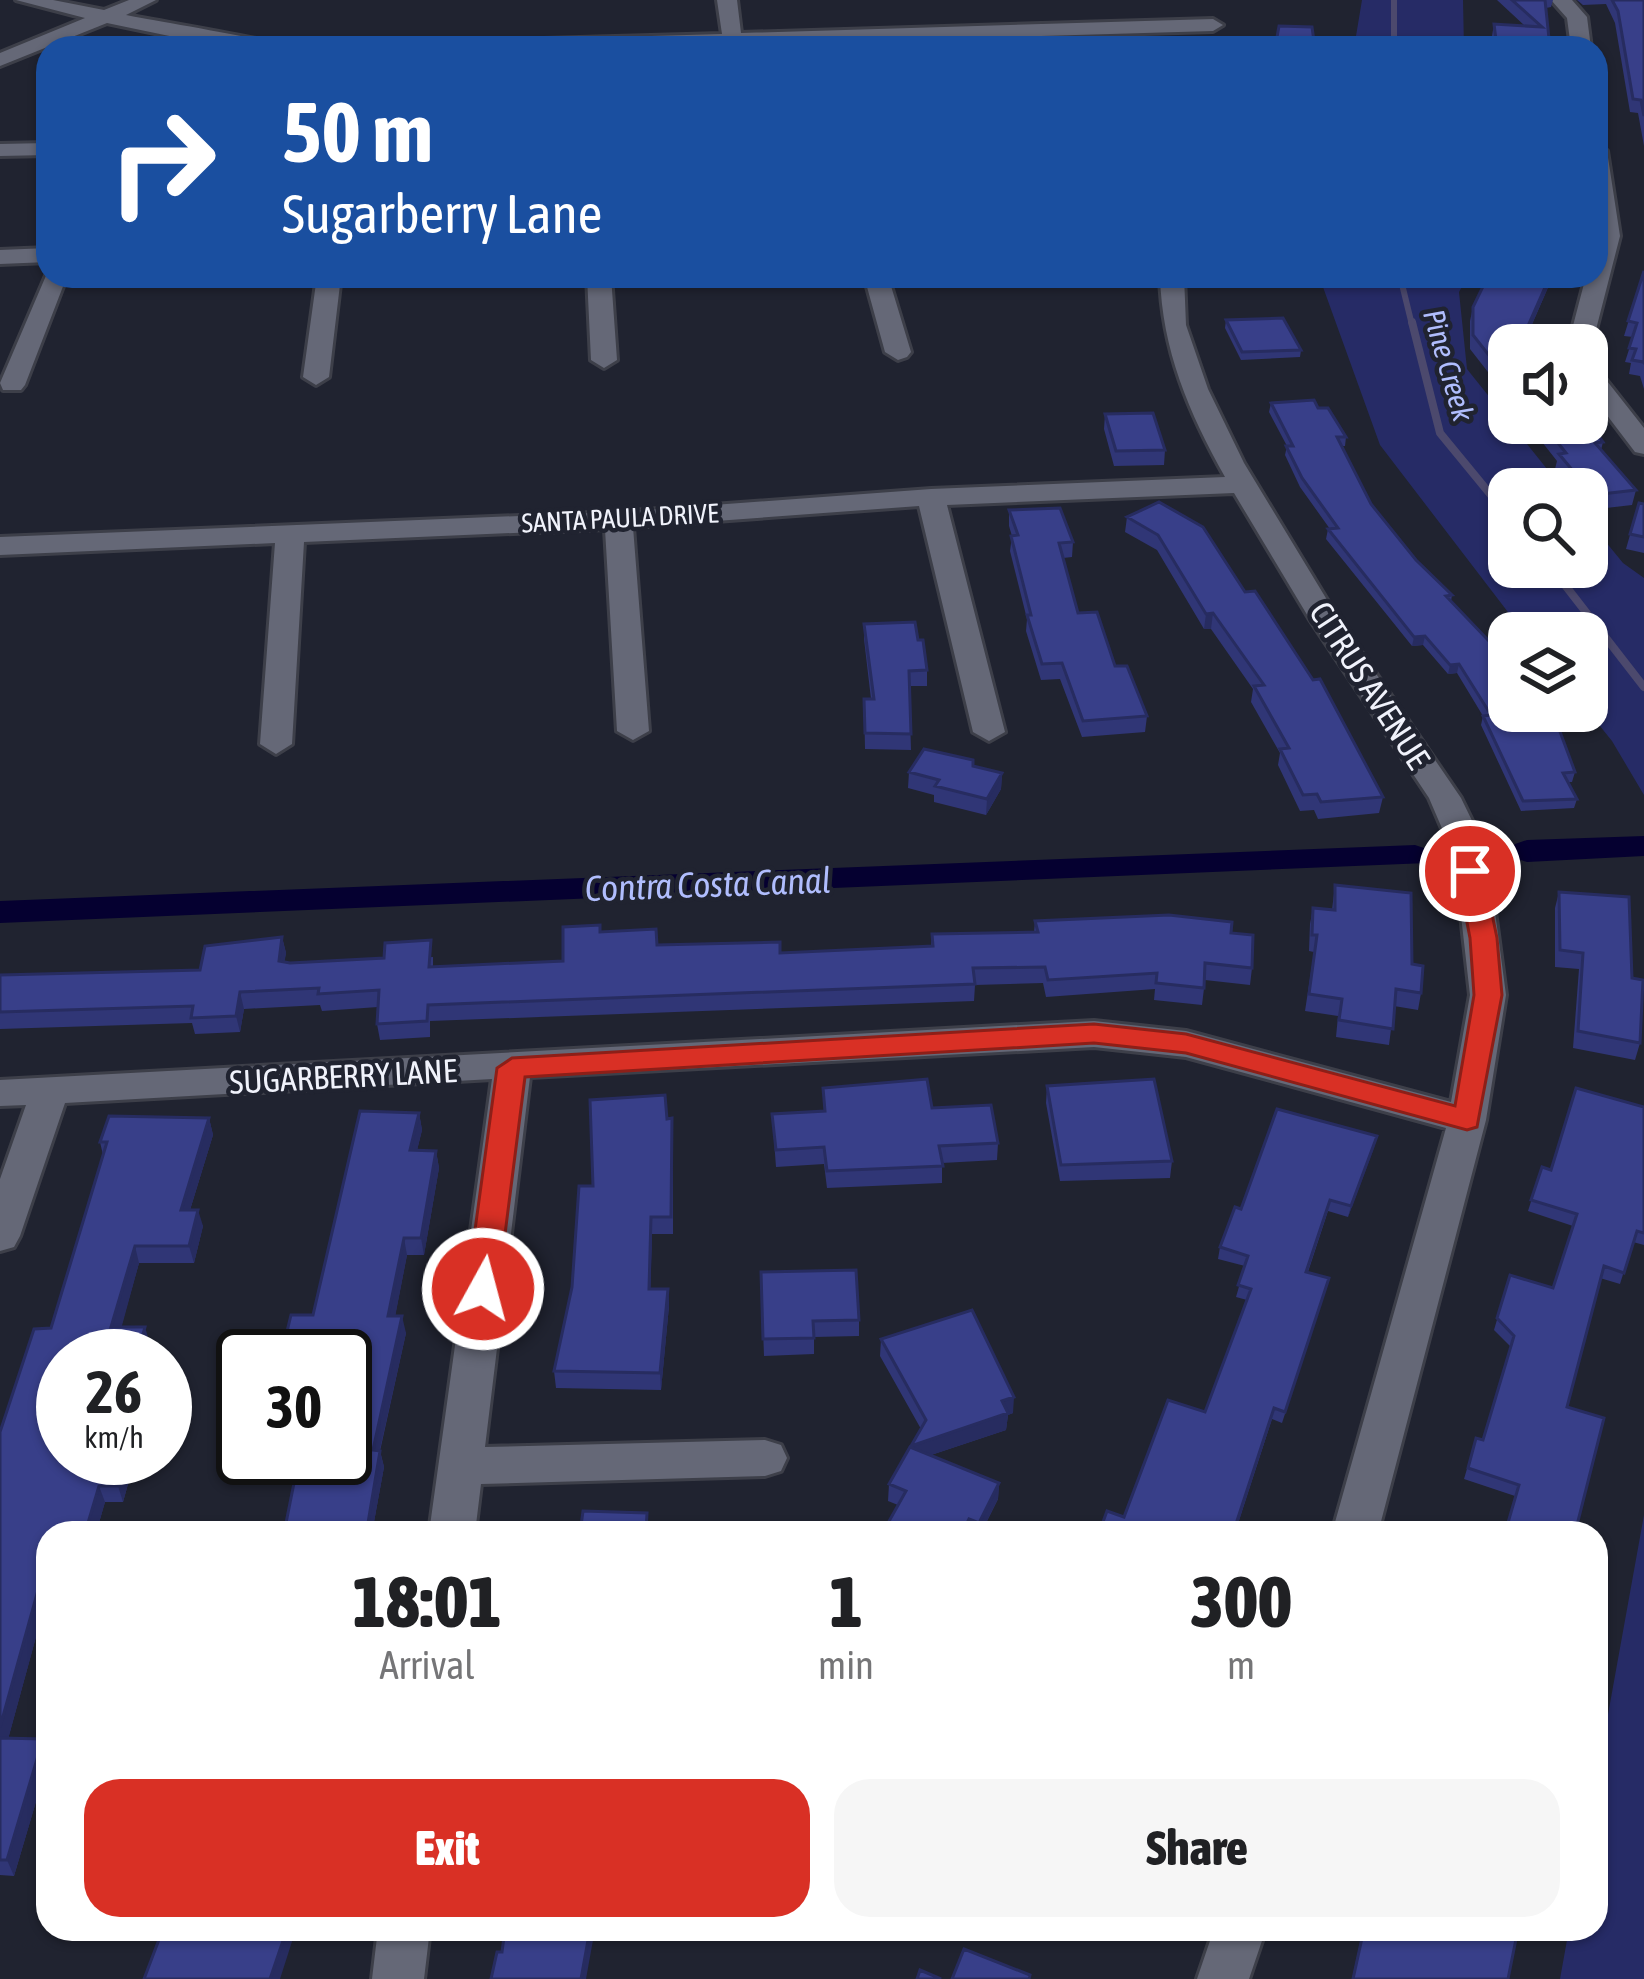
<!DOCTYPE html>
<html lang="en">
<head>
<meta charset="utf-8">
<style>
	:root { --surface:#fff; --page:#f6f6f6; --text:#202124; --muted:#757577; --accent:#d93025 }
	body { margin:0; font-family:"Asap Condensed",sans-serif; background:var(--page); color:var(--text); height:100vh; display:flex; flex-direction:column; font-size:45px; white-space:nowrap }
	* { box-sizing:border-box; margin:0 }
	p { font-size:39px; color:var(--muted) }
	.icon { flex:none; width:66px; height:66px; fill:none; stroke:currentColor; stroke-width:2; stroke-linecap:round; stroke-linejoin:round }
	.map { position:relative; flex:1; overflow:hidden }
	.side { position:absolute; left:36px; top:1521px; width:1572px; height:420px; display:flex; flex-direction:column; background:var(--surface); border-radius:36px; box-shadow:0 3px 9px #0004 }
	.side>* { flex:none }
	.hud { position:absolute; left:36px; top:36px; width:1572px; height:252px; border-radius:36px; box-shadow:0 3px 9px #0004; background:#1a4fa0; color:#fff; overflow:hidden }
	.fabs { position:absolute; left:1488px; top:324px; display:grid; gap:24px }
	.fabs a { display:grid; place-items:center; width:120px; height:120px; border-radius:24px; background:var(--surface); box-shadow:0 3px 9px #0004; font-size:60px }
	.speed { position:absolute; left:36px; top:1329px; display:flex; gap:24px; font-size:60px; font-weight:700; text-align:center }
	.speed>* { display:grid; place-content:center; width:156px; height:156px; border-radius:50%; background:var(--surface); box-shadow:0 3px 9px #0004; line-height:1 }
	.speed small { font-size:30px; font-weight:400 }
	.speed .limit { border:6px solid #111; border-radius:18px; background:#fff; color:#111 }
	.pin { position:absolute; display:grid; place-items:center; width:102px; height:102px; color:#fff; margin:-51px; border:6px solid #fff; border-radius:50%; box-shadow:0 3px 12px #0007 }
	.me { position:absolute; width:132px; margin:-66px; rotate:7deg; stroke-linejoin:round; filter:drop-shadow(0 0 9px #0008) }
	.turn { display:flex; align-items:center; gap:42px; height:252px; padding:0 48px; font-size:54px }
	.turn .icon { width:156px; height:156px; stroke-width:2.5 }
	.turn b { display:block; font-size:84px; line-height:102px }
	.eta { display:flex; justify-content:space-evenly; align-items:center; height:204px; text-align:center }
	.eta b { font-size:72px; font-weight:800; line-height:84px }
	.button { display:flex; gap:24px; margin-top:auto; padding:24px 48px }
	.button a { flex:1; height:138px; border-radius:36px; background:var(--accent); color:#fff; font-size:48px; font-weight:800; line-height:138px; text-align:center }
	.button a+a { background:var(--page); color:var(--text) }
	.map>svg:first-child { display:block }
</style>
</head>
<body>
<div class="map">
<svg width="1644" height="1979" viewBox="0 0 1644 1979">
	<rect width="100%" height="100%" fill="#202330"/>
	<path fill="#262b66" d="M1362,0H1463L1464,48H1354Z
		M1319,276H1468L1459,292L1467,369L1563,489H1509V567H1587V519L1623,563L1644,578V795L1612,741L1587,710V633H1524L1380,445Z
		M1644,1515V1979H1560L1569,1929H1596V1781Z"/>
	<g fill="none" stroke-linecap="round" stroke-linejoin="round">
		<path stroke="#4c496d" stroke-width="6" d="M1394,0V48
			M1400,276L1412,325"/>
		<path stroke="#4c496d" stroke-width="8" d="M1412,322L1440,433L1509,517
			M1551,567L1644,687"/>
		<path fill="#050030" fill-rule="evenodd" d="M1644,836V856L1527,862L1515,858L1510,851L1515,844L1527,840Z
			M1415,845L1427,849L1432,856L1427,863L0,923V901Z"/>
		<defs>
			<path id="minor" d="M16,0H53L104,10L129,0H156L126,15C150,20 284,42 293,48H227L107,23L0,66V53L85,18Z
				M717,0H737L741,33L1213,19L1223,25L1213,31L639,48H430L440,42L722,34Z
				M1551,0H1572L1587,17L1591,48H1571L1567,18Z
				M48,143V155L0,156V144Z
				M1596,145L1607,151L1620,236L1592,345L1587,351V345H1568L1586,276H1596Z
				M48,248V262L0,264V250Z
				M48,271V276H67L25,385L21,390H3L0,383Z
				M317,276H341L329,377L316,385L303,377Z
				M587,276H611L617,360L604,368L591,360Z
				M864,276H888L911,352L907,357L898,360L885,352Z
				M1160,276H1184L1186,325L1208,389L1244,463L1338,618L1461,798L1478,833L1492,889L1506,995L1486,1120L1378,1533H1332L1446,1128L1186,1057L1094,1047L530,1077L485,1447L765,1440L781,1445L787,1458L781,1471L765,1476L481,1484L475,1533H429L492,1079L65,1103L20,1236L14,1247L0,1251V1179L26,1105L0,1106V1080L1094,1021L1186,1031L1451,1102L1470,995L1458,889L1444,833L1429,798L1309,618L1234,493L947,505L1005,732L989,741L973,732L919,506L633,527L649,731L633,740L617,731L605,529L304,542L292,744L276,754L260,744L275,543L0,555V537L618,512L931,489L1225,477C1189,413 1162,350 1160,276Z
				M1587,364L1596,367L1644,428V454L1635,452L1587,389Z
				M378,1929H430L424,1979H372Z
				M1214,1929H1266L1249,1979H1197Z"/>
		</defs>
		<use href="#minor" stroke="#3d3f49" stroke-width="6"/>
		<use href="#minor" fill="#656877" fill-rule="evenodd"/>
	</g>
	<path fill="#303676" d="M1497,0H1553L1551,7L1546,8L1550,48H1493L1492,36L1494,24L1525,26Z
		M1577,0H1644V146L1638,113L1630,112L1615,23L1606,4L1583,5Z
		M1644,271V389L1640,376L1629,374L1631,363L1625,362L1633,337L1624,336Z
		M1488,276H1553L1526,338L1509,345V399L1470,349V321L1473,307Z
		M1226,320L1301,350L1300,357L1241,360L1225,328Z
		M1271,403L1318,408L1346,437L1345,446H1341L1371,504L1416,560L1452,595L1451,601L1575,772L1572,782H1568L1577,799L1574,808L1521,811L1481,725L1483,716L1457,673L1448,674L1423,645L1412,646L1326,539L1328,529H1330L1300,487L1285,455L1287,446L1269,412Z
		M1105,414L1165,450L1164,465L1114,466L1104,429Z
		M1527,423H1587L1603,442L1601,450L1636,490L1632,505L1589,510L1587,507V489H1572L1555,469L1557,461Z
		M1159,502L1245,592L1383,797L1379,813L1318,819L1314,810L1300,811L1278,765L1280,753L1251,702L1253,689L1211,629H1204L1157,550L1125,532L1127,517Z
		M1639,503L1644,504V553L1626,549Z
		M1009,510L1073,542L1072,557L1063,558L1078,613L1147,716L1145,732L1082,737L1060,679L1041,680L1026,631L1027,619L1010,551L1012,536L1009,526Z
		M864,624L918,640L927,670V686H909L911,750L865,749L864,699H871L864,639Z
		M973,766L1002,773L1001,789L986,815L934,802V795L908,788L909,772Z
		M1335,885L1412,964L1421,993L1418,1010L1394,1006L1389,1045L1336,1037L1338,1016L1305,1011L1314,952L1309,951L1310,924L1313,908L1332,910Z
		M1559,892L1632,978L1640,1043L1635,1060L1573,1048L1579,969L1555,967V908Z
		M1035,921L1231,933L1252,968L1250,985L1205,980L1202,1005L1154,1000L1155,989L1046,997L1043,983L975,985L974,1001L430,1021V1037L380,1040L377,1024L378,1007L322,1011L320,1005L244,1009L240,1032L195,1034L192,1023L0,1029V975L200,970L282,937L286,953L284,962L290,963L433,957V967L563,961L600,932L657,945L780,953L931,946L932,934L1034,932Z
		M1047,1086L1172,1161L1170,1178L1060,1181L1046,1103Z
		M823,1088L998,1143L997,1160L942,1163V1183L827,1188L824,1164L776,1167L772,1114L824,1111Z
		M1644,1107V1245L1633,1242L1620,1284L1600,1278L1515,1496L1464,1479L1476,1438L1483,1440L1511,1347L1494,1330L1510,1275L1553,1288L1573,1226L1528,1211L1542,1167L1551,1170Z
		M419,1113L422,1130L417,1150L436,1151L439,1168L424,1255H407L395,1316L406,1333L380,1451L384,1467L372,1533H284L345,1458L313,1315Z
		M209,1118L213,1135L190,1210L203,1226L194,1263H139L121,1327L150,1344L147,1356H63V1458L135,1459L123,1502H105L96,1533H48V1593L8,1739L48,1752V1761L14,1876L0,1875V1432L51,1328L103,1155L100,1142Z
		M667,1119L673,1135V1234H652L650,1289H668L669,1306L661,1390L556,1388L554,1371L593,1186Z
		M1377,1136L1348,1217L1328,1211L1308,1272L1329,1278L1326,1289L1282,1423L1272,1419L1235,1533H1099L1124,1517L1205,1412L1247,1300L1236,1297L1245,1266L1218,1259L1220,1247L1241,1209Z
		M761,1272L859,1320V1336L814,1337V1354L764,1356Z
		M881,1339L1013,1413L1008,1415L1006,1430L931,1455L999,1483L998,1499L981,1533H883L898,1505L888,1501L889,1484L921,1429L880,1356Z
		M505,1929H646L645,1932L595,1930L502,1952Z
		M1363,1929H1532L1529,1936L1517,1932L1508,1979H1352Z"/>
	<path fill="#272c60" d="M1550,276H1553L1523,345L1524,335Z
		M1213,613L1211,629H1204L1206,614Z
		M1425,636L1423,645L1412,646L1414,637Z
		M1459,664L1457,673L1448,674L1450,665Z
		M1002,773L1001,789L986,815L987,799Z
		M282,937L286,953L282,978L279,961Z
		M240,992L244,1009L240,1032L236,1016Z
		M419,1113L422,1130L413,1167L410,1150Z
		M209,1118L213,1135L185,1226L181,1210Z
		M1377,1136L1374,1148L1348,1217L1351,1206Z
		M436,1151L439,1168L424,1255L421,1238Z
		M198,1210L203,1226L194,1263L189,1246Z
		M651,1217L652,1234L650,1306L649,1289Z
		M404,1238L407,1255L392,1333L388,1316Z
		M135,1246L139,1263L117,1344L111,1327Z
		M668,1289L669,1306L661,1390L660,1373Z
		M402,1316L406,1333L376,1467L373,1450Z
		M145,1327L150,1344L147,1356H137Z
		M1014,1397L1013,1413L1008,1415L1006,1430L910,1462L911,1446Z
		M1274,1408L1235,1533H1233Z
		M380,1451L384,1467L372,1533H368L367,1529Z
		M125,1458L135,1459L123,1502L118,1486Z
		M999,1483L998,1499L981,1533H978L979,1523Z
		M99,1486L105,1502L96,1533H85Z
		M45,1565L48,1574V1593L4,1754L0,1745V1727Z
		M43,1739L48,1752V1761L14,1876L7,1860Z
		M287,1929H296L280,1979H270Z
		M590,1929H595L586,1979H581Z"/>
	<path fill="#383f89" stroke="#272c60" stroke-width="3" d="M1512,0H1545L1550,48H1497L1494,24L1542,27Z
		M1612,0H1644V116L1641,100L1633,99L1618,11Z
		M1279,26L1312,27L1315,48H1275Z
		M1644,271V363L1643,362L1632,360L1636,349L1629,348L1637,323L1628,321Z
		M1488,276H1550L1524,335L1531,345H1509V381L1473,335V307Z
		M1283,318L1301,350L1242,352L1226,320Z
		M1314,400L1318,408H1328L1346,437H1337L1371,504L1416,560L1452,595L1446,596L1509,662V711H1546L1559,729L1575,772L1563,773L1577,799L1523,801L1483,716L1491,715L1459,664L1450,665L1425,636L1414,637L1328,529L1338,528L1302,478L1286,446H1293L1271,403Z
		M1153,413L1165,450L1116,451L1105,414Z
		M1587,420L1603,442L1595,443L1636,490L1593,495L1559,454L1566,453L1542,423H1587Z
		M1159,502L1203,527L1245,592L1255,591L1313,680L1320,679L1383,797L1321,802L1317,794L1303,795L1280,749L1289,748L1254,686L1264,685L1213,613L1206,614L1158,535L1127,517Z
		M1639,503L1644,504V537L1630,534Z
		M1060,508L1073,542L1059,543L1078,613L1097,612L1115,666H1127L1147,716L1083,721L1062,663L1042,664L1027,615H1031L1011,536L1018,535L1009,510Z
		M915,622L918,640H923L927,670L909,671L911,734L865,733L864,699H874L864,624Z
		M924,749L973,760V766L1002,773L987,799L935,786L939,780L909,772Z
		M1335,885L1411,893L1412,964L1423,966L1421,993L1396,989L1393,1029L1339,1020L1342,999L1309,994L1317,935H1312L1313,908L1335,910Z
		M1559,892L1629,897L1632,978L1643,980L1640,1043L1578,1031L1583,953L1560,950Z
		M1169,915L1232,922L1231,933L1253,935L1252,968L1205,963L1204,988L1156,983L1157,973L1048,980L1045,967L973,968L975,984L428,1005L427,1021L377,1024L379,990L318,994L319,988L240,992L236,1016L191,1018L193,1006L0,1012V975L200,970L205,946L282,937L279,961L290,963L384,958L385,943L431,940L429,967L563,961V927L600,925V932L656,929L657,945L780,942V953L933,946L932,934L1038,932L1035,921Z
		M927,1079L932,1108L991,1105L998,1143L939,1146L943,1166L827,1171L824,1147L776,1150L772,1114L825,1111L823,1088Z
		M1154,1079L1172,1161L1061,1165L1047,1086Z
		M1576,1088L1644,1107V1233L1637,1231L1624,1273L1604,1266L1567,1407L1604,1418L1575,1533H1505L1519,1485L1468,1468L1476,1438L1483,1440L1514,1336L1497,1318L1510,1275L1553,1288L1577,1214L1531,1200L1542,1167L1551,1170Z
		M665,1095L667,1119L672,1118L671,1217H651L649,1289H668L660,1373L554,1371L572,1287L579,1186H593L590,1100Z
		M1277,1109L1377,1136L1351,1206L1330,1200L1306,1272L1329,1278L1285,1412L1274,1408L1233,1533H1099L1107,1511L1124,1517L1168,1400L1205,1412L1251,1289L1238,1285L1248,1256L1220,1247L1235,1207L1241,1209Z
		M360,1111L419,1113L410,1150L436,1151L421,1238H404L388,1316H402L373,1450L380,1451L367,1529H360L359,1533H284L299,1458H345V1356H281L291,1315H313Z
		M109,1116L209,1118L181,1210H198L189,1246H135L111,1327H145L137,1356H63V1458H125L118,1486H99L85,1533H48V1565H45L0,1727V1432L34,1329L51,1328L107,1142H100Z
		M856,1270L859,1320L813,1321L814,1338L763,1339L761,1272Z
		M972,1310L1014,1397L1002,1401L1008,1413L911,1446L926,1420L881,1339Z
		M910,1447L999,1483L979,1523L969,1519L962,1533L883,1532L906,1491L889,1484Z
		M583,1511L647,1513L646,1533H580Z
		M0,1738L43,1739L7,1860H0Z
		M163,1929H287L270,1979H144Z
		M505,1929H590L581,1979H491L497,1952H502Z
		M1364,1929H1518L1508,1979H1353Z
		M964,1949L1030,1975L1029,1979H952Z
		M920,1970L941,1979H917Z"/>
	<path fill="#d93025" stroke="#8d1f18" stroke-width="3" d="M1470,863L1483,871L1497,938L1502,995L1477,1127L1467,1130L1186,1053L1094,1043L525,1077L498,1289L494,1297H472L467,1289L497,1068L512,1058L1094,1024L1186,1034L1455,1106L1474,995L1470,938L1457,871Z"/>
	<g text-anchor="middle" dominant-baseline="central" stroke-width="9" stroke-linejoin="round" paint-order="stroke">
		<g font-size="27" fill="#f0f2fb" stroke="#202330">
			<text transform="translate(620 518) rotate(-3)">SANTA PAULA DRIVE</text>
		</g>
		<g font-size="30" font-style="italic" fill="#b0bdfd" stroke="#202330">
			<text transform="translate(1449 365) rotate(74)">Pine Creek</text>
		</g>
		<g font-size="33" fill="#f0f2fb" stroke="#202330">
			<text transform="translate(1370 685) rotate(57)">CITRUS AVENUE</text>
			<text transform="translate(343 1076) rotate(-3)">SUGARBERRY LANE</text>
		</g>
		<g font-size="36" font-style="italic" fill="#b0bdfd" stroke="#202330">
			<text transform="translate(708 884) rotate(-2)">Contra Costa Canal</text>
		</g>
	</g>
</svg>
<div class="fabs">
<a><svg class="icon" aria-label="sound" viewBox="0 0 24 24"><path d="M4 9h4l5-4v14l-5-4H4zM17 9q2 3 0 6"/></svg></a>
<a><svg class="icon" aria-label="search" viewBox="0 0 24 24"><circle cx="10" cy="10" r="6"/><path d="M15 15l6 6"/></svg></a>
<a><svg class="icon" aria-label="layers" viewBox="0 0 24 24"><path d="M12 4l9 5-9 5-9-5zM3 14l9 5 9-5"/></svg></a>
</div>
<div class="speed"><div>26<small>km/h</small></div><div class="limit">30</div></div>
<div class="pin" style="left:1470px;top:871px;background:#d93025"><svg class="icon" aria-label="arrive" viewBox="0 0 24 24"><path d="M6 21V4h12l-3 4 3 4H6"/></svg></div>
<svg class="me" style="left:483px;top:1289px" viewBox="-20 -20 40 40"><circle r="17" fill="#d93025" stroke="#fff" stroke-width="3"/><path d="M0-11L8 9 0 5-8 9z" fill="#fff"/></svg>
<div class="hud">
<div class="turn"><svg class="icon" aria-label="right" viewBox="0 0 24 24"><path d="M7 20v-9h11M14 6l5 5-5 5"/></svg><div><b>50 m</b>Sugarberry Lane</div></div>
</div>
<section class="side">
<div class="eta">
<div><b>18:01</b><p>Arrival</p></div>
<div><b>1</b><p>min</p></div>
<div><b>300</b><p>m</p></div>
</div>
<div class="button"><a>Exit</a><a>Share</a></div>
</section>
</div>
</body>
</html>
